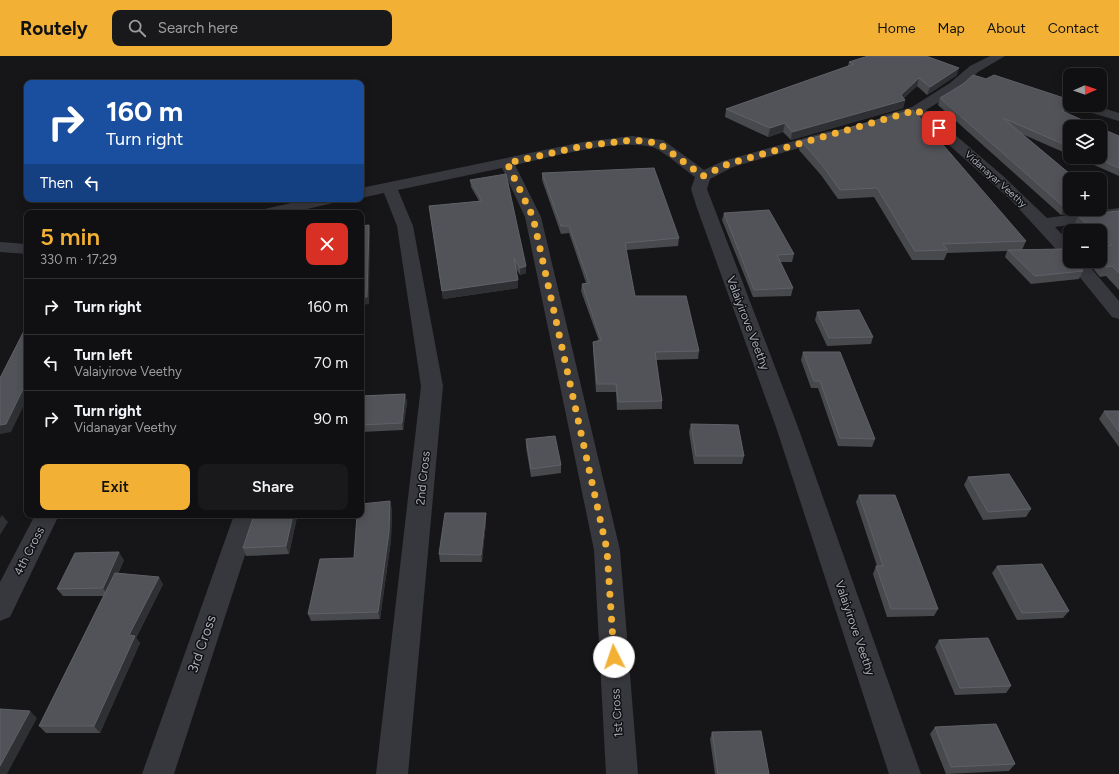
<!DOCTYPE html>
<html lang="en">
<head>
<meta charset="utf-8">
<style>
	:root { --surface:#101012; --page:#19191b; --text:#f1f3f6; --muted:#9c9d9f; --line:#303032; --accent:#f2b134 }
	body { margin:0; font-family:Figtree,sans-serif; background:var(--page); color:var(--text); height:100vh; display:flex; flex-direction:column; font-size:15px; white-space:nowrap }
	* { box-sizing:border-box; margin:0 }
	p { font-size:13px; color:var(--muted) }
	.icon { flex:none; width:22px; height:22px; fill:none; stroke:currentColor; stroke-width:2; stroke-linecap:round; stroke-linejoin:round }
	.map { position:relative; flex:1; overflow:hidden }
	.drawer { position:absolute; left:24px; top:154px; width:340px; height:308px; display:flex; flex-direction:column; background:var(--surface); border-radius:8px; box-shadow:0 2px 10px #0003,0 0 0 1px var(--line) }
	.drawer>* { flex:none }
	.top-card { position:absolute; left:24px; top:24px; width:340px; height:122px; border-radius:8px; box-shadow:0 2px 10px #0003,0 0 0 1px var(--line); background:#1a4fa0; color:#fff; overflow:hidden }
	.needle { width:26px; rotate:88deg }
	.tools { position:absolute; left:1063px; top:12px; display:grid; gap:8px }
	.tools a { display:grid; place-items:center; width:44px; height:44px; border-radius:8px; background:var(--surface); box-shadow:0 2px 10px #0003,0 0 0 1px var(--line); font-size:20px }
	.pin { position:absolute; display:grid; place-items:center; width:34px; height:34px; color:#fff; margin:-17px; border-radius:8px; box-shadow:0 2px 6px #0006 }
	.me { position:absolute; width:44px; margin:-22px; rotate:356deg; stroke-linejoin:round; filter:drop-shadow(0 0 3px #0008) }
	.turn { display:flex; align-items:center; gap:14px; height:84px; padding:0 16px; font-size:18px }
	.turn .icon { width:52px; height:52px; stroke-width:2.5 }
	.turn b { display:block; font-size:28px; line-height:34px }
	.then { display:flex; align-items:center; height:38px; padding:0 16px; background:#0003; gap:8px; font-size:15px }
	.round { display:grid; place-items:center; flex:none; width:42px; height:42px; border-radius:8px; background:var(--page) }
	.overview { display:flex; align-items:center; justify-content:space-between; height:68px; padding:0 16px }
	h1 { font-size:24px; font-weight:600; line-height:30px; color:var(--accent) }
	.button { display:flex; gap:8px; margin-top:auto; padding:8px 16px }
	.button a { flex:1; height:46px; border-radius:8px; background:var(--accent); color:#111; font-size:16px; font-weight:600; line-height:46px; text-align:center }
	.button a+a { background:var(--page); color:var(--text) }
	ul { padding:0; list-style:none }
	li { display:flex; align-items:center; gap:12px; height:56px; padding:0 16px; border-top:1px solid var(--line) }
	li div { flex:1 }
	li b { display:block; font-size:15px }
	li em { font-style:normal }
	header { display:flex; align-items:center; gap:24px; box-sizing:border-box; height:56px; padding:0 20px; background:var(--accent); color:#111 }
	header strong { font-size:19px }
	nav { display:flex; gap:22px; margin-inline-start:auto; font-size:14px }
	.search { width:280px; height:36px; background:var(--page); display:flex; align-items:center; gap:10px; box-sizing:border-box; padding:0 14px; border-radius:8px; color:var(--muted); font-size:15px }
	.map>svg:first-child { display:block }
</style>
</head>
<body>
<header>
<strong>Routely</strong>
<div class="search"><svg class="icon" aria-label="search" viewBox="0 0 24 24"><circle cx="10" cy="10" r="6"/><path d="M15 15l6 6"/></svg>Search here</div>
<nav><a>Home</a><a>Map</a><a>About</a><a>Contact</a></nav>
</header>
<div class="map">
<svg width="1119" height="718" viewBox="0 0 1119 718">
	<rect width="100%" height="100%" fill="#161618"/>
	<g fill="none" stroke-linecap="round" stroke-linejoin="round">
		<path fill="#37383d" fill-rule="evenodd" d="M990,0H1005L978,16L960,33L926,54L1002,119L1047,162L1119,152V162L1055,171L1070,187V205H1085L1119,245V263L1112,261L1070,209L1067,205L1069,203L1064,202L1010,143L915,59L886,67L881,66L879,63L881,60L912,51L950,27L970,10Z
			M1073,49H1094L1119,57V65L1075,52Z
			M829,75L834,76L836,79L834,82L733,111L710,123L707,133L798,371L921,718H889L776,371L697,152L691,133L695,121C686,115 661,93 652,91C618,82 551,101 515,109L541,161L620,494L638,718H606L594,494L525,161L502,112L398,134L413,170L443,330L408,718H376L421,330L397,170L384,137L361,142V132L583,86L632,80L663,84L704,114L723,105Z
			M309,143H340L338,146L289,157H258L260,154Z
			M0,186L27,188V198L0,196Z
			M35,459H59L10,561L0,565V526Z
			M234,459H258L174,718H142Z"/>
	</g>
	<path fill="#47494d" d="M849,6L957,19L927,39L917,30L904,42L905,44L903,52L791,84L783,76L768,81L725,61L726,53L848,10Z
		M986,23L1070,49H1076L1074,53L1067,57L1070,71V99L1022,78L1100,153L1061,159L938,49L940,42Z
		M1119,80V120L1076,101H1100Z
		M801,85L1026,185L1022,194L1083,215L1079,223L1031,228L1005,201L1007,195L947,197L944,204H912L874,141L838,143L821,119L799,94Z
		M542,117L679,182L678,190L626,194L635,240L699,295L698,303L656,304L662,345V353L617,354L616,336H596L593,294V286L599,285L581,235L582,228L586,227L569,177L561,178L542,124Z
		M470,124L526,210V217L520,219L515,211L518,232L443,243L429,150L479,145L471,131Z
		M1119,155V234L1106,220L1100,221L1087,205H1100V175H1079L1074,170L1078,160Z
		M724,157L794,198L792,206H780L793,232L791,240L753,241L722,164Z
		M817,256L873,281L871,288L827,290L815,264Z
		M803,296L875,383L872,391L838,390L818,332H811L801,304Z
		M405,338L407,346L403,374L361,376V340Z
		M1104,355H1119V391L1099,363Z
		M691,368L744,400L742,408H694L689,376Z
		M526,383L561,409V417L531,421L526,391Z
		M968,421L1031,453L1026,461L983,464L964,429Z
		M859,439L938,553L934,560L887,561L873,518L876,510H877L856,446Z
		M392,453L391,484L380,563L311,565L308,558L354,502Z
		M486,457V465L482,506H440L439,498Z
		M254,459H297V461L289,498L246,500L243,492Z
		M124,504L118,518L163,528L136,582L140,587L100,677H46L39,670L104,540H63L57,533Z
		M997,510L1069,555L1063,562L1017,564L992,517Z
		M939,584L1011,630L1006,637L955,639L935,591Z
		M935,671L1015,708L1009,715L946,718L930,678Z
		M712,676L769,718H715L710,683Z"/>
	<path fill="#2f3033" d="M959,12L957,19L927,39L930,31Z
		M919,22L917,30L901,45L905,44L903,52L791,84L792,76Z
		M1073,49H1076L1074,53L1059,61L1062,55Z
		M785,67L783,76L768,81L770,72Z
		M1104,146L1100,153L1061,159L1064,151H1070V153H1100V147Z
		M369,169L370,176L369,248L361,249V241Z
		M526,210V217L520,219V212Z
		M518,224V232L443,243L442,235Z
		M27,325V343L11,376L0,378V369Z
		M405,338L407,346L403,374L402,367Z
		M390,445L392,453L391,484L380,563L378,556Z
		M486,457V465L482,506L481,499Z
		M2,459L8,466L0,479V462Z
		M293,459H297V461L289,498L286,490Z
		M119,496L124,504L108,540L103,532Z
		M159,521L163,528L136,582L140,587L100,677L94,670L129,579Z
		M30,655L37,662L7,718H0V710Z"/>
	<path fill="#525359" stroke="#5f6168" d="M868,0H926L959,12L930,31L919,22L901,39L905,44L792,76L785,67L770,72L726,53L854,8L849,6Z
		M973,19L986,23L994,19L1070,44V49H1073L1062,55L1098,71H1070V91L1003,62L1076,123H1070V151H1064L940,42L963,28Z
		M913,54L1026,185L943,188L948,194L915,195L877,132L840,134L823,110L801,85Z
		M1100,72L1119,80V112L1094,101H1100Z
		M654,112L679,182L625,187L635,240H686L699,295L655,296L662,345L618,346L616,328H597L593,286L601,284L582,228L589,227L569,170H561L542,117Z
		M506,118L526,210L520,212L514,202L518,224L442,235L429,150L482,145L470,124Z
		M1100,143L1104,146L1100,147Z
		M769,154L794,198L777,199L793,232L754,234L724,157Z
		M1118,155H1119V217L1112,210L1106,211L1100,204V190L1112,189L1100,179V175H1095L1078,160Z
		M369,169L367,241H361V170Z
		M1064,193L1070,197V205H1076L1083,215L1035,220L1008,194Z
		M859,254L873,281L829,282L817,256Z
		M27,269V325L6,368L0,369V322Z
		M803,296H840L875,383L840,382L820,325H814Z
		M405,338L402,367L361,369V340Z
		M1104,355H1119V376Z
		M691,368L738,369L744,400H696Z
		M555,380L561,409L531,413L526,383Z
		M1009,418L1031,453L988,456L968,421Z
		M859,439H895L938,553H891L876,510H883Z
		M390,445L389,476L378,556L308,558L320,503L354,502L357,459H361V448Z
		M445,457H486L481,499L439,498Z
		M254,459H293L286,490L243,492Z
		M119,496L103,532L57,533L75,497Z
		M1042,508L1069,555L1022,557L997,510Z
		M115,517L159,521L129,579L135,580L94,670H39Z
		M988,582L1011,630L960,632L939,584Z
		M0,653L30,655L0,710Z
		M996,668L1015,708L951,711L935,671Z
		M761,675L769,718H718L712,676Z"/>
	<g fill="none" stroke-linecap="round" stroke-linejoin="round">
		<path stroke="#f2b134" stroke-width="7" stroke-dasharray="0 12.6" d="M614,601L607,494L533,161L507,107L583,90L632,84L658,87L703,120L728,108L917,54L939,72"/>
	</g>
	<g text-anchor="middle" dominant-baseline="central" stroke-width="3" stroke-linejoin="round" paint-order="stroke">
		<g font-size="10" fill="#a8adb8" stroke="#111113">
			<text transform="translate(996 123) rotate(42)">Vidanayar Veethy</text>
		</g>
		<g font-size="12" fill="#a8adb8" stroke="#111113">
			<text transform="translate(748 267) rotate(69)">Valaiyirove Veethy</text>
			<text transform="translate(423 422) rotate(-84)">2nd Cross</text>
			<text transform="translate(29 495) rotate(-63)">4th Cross</text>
			<text transform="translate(855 572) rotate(71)">Valaiyirove Veethy</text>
			<text transform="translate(617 657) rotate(-94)">1st Cross</text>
		</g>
		<g font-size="14" fill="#a8adb8" stroke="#111113">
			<text transform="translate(202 588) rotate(-71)">3rd Cross</text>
		</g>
	</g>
</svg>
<div class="tools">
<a><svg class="needle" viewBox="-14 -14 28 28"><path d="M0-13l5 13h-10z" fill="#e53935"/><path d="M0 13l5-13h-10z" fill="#9c9d9f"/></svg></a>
<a><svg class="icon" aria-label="layers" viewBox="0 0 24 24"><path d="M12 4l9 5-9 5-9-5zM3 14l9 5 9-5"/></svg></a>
<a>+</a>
<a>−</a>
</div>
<div class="pin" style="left:939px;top:72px;background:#d93025"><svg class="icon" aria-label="arrive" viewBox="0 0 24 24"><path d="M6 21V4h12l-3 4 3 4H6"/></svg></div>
<svg class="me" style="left:614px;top:601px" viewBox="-20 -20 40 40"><circle r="19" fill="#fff"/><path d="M0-13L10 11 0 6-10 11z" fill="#f2b134"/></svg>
<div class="top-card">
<div class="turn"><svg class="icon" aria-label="right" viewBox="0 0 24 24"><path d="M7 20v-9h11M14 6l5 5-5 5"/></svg><div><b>160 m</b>Turn right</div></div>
<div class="then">Then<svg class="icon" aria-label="left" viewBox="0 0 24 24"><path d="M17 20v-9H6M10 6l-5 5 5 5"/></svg></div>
</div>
<section class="drawer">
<div class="overview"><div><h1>5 min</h1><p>330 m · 17:29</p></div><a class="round" style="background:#d93025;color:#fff"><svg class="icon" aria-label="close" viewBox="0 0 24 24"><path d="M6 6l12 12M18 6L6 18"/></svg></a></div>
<ul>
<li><svg class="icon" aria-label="right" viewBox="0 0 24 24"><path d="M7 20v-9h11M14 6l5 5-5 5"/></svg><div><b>Turn right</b></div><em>160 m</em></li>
<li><svg class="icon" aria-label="left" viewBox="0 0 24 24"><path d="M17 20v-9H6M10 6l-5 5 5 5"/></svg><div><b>Turn left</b><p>Valaiyirove Veethy</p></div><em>70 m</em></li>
<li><svg class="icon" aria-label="right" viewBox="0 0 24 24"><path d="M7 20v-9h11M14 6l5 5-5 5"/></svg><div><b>Turn right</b><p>Vidanayar Veethy</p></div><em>90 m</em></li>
</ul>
<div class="button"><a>Exit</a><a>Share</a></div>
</section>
</div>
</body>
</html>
